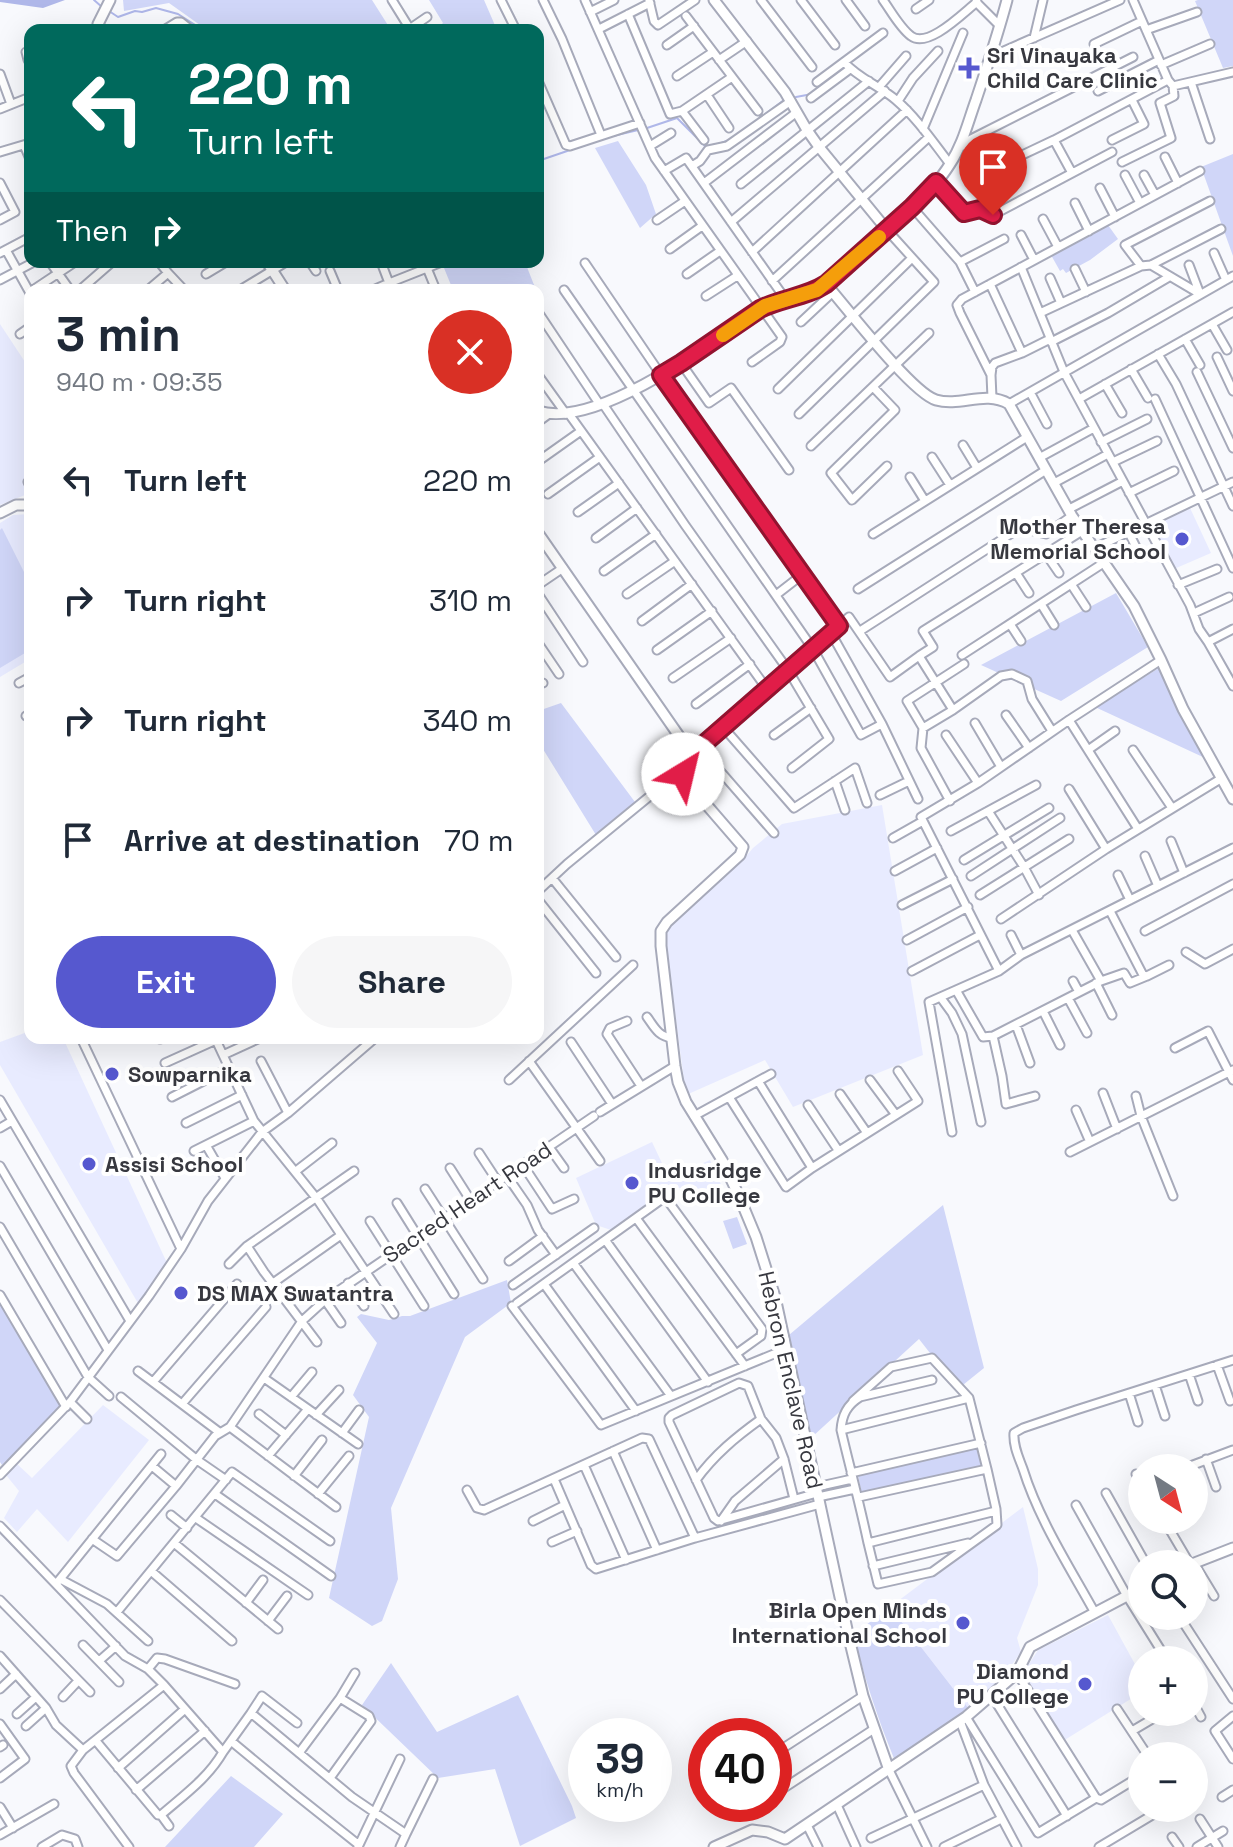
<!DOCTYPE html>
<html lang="en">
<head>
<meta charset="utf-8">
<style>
	:root { --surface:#fff; --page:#f6f6f7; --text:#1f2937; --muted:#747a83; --accent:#5658cf }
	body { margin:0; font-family:"Space Grotesk",sans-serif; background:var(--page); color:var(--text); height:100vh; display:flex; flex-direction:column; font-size:30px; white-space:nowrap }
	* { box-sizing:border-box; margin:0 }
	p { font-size:26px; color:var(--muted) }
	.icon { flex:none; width:44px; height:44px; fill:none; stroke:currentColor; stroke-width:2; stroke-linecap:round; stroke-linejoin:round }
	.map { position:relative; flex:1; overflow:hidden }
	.panel { position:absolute; left:24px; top:284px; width:520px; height:760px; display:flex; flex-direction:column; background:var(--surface); border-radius:16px; box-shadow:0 8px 32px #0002 }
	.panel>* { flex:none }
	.top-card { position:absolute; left:24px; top:24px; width:520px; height:244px; border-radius:16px; box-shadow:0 8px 32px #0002; background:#00695c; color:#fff; overflow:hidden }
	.needle { width:52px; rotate:144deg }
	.fabs { position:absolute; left:1128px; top:1454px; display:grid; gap:16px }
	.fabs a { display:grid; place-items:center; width:80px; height:80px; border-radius:50%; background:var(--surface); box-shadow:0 8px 32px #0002; font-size:40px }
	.speed { position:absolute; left:568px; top:1718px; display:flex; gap:16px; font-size:40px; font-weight:700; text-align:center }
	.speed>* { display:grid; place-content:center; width:104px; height:104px; border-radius:50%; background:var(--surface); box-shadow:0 8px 32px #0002; line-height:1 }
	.speed small { font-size:20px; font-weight:400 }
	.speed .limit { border:12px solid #d22; background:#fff; color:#111 }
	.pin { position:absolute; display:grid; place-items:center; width:68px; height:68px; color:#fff; margin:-82px -34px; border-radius:50% 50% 50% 0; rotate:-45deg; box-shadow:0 0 8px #0007 }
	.pin .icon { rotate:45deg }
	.me { position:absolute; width:88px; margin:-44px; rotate:36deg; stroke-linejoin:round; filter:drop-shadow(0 0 6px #0008) }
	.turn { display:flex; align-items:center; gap:28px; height:168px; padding:0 32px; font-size:36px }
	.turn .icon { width:104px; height:104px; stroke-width:2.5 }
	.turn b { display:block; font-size:56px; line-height:68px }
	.then { display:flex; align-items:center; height:76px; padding:0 32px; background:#0003; gap:16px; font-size:30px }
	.round { display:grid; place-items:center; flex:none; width:84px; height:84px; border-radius:42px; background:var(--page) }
	.summary { display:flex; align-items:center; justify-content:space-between; height:136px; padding:0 32px }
	h1 { font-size:48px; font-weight:700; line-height:60px }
	.button { display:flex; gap:16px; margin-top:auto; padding:16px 32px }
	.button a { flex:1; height:92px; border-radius:48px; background:var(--accent); color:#fff; font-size:32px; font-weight:700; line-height:92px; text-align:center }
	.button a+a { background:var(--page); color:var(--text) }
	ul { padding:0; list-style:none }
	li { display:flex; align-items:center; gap:24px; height:120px; padding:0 32px }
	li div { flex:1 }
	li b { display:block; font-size:30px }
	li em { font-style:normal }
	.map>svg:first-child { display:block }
</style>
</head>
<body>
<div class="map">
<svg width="1233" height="1847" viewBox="0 0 1233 1847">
	<rect width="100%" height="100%" fill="#f8f9fd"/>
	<path fill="#e8ebff" d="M0,324L27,365L24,367L30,376V476L23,482L30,493L0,505Z
		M1190,508L1211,553L1174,569L1152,526Z
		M30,514V659L0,677V523L13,515Z
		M882,805L923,1055L793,1107L765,1060L686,1095L664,930L748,854L753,848L782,824Z
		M30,1031V1038H63L167,1263L139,1305L0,1065V1042Z
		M652,1142L669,1178L710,1160L724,1191L667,1187L614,1231L596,1225L576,1178Z
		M103,1405L149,1440L68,1542L37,1509L17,1532L4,1518L19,1491L6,1475L16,1463L32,1478Z
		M1023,1507L1038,1569V1585L1017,1638L1021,1652L998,1684L969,1709L890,1607Z
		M1108,1615L1142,1677V1692L1063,1741L1022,1675L1038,1650Z"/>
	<path fill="#d0d6f8" d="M123,0H372L391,30H207L169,3L124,11Z
		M429,0H484L497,30H435L443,23Z
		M1198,0H1233V66L1223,68L1195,1Z
		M618,141L646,185L656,214L640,228L595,148Z
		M1233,154V256L1201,167Z
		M1108,225L1118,239L1090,260L1066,273L1063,269L1060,271L1051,255Z
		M458,262H525L536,290H453L444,268Z
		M2,528L30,584V650L0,668V530Z
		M1116,593L1148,647L1061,701L981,665Z
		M1159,668L1205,758L1095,707Z
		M561,703L635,802L596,835L538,741V711Z
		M943,1205L984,1368L958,1389L919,1339L812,1437L800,1391L789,1335Z
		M737,1217L747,1244L733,1249L723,1221Z
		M507,1280L511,1303L465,1337L391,1508L398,1579L382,1621L372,1626L329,1598L369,1417L353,1395L377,1343L357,1317L361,1314L389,1320L402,1316H410Z
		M0,1302L63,1407L2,1465L0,1462Z
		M979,1446L984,1466L862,1495L858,1475Z
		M890,1607L969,1709L895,1761C878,1719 864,1678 854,1634Z
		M391,1663L437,1732L518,1695L572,1806L576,1818L520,1846L495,1769L438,1778L362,1705Z
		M231,1776L283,1814L254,1847H165Z"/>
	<path fill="#afb7e9" d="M0,0H65L43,8L0,2Z"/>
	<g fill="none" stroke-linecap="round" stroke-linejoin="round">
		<path stroke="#afb7e9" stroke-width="2" d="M94,0L102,7
			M109,11L118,17L135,11L142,12L156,8L178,14L203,30
			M796,97L812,94
			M647,128L677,118L707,148
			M741,132L784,100
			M613,136L638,130
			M716,145L729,140
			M538,161L573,149"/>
		<defs>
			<path id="street" d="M392,0L410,29
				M501,0L516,30
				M543,0L562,39L601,135
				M585,0L655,158L782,337L780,342L752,362
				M649,0L654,21L658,25L695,0
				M761,0L812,67
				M801,0L835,45
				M846,0L865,26
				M883,0C891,11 900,28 911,36C928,49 963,13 977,2
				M1133,0L1168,80L1173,86L1233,72
				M976,2L1000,26
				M916,9L929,0
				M590,12L614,0
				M628,14L670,114L682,111L732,77
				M686,16L758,111
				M599,29L650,3
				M164,30L177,22H181L191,30
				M408,30L427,17
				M1146,30L1197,12
				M1034,38L1043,0
				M1094,44L1142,21
				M667,45L694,26
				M26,52L28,60L30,59
				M990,57L1120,0
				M719,60L747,41
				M844,62C858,78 880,86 896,100C917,118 933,142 950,164
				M1161,65L1210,44
				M0,74L11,104
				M677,76L713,52
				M538,81L566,145L570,146L640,123
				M817,82L883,33
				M1191,82L1210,139
				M879,87L906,56
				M1098,91L1159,60
				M707,95L729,128
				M811,98L850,69
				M898,101L913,78L938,51
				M0,109L30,97
				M682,111L704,140
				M923,129L963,33
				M1054,140L1072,173
				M1112,140L1144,124L1132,100
				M961,144L999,166L1054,140L1168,80
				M961,144L1133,57
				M24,145L30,159
				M650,146L671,133
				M0,152L30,143
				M1165,157L1178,183
				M1122,162L1171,138L1160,103L1174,96L1173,86
				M692,166L700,161L708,150L727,146L791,101
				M664,171L686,158L786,300
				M1125,175L1140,203
				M1144,175L1155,195
				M936,182L964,213L980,209L993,215L1112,152
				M0,183L15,212L0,220
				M704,183L797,112
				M741,184L869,81
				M1100,188L1115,217
				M1075,203L1089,231
				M912,207L960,262L975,292
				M1043,219L1058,247
				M657,220L685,201
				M731,222L885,91
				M1021,235L1034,260
				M670,249L702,226
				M6,250L30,293
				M752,252L907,110
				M0,253L30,237
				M1214,253L1226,280
				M50,262L70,290
				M310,262L316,271
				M381,262L389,283L427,268L436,290
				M425,262L427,268L442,262
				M960,262L1004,239
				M585,263L661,375L839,626
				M1151,265L1200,294
				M1189,265L1200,294
				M1141,266L1125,245L1210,201
				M1021,267L1064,372L1190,605L1199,629L1208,642L1233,686
				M1075,269L1086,292
				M330,271L338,290
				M168,273L184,290
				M206,274L226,262
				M687,274L720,251
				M1050,278L1061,303
				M0,280L34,262
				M772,281L929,137
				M990,284L1022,353
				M33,290L75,262
				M80,290L112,262
				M148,290L168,273L159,262
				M240,290L286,262
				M373,290L389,283L392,290
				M564,290L813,649L861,735L882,724
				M706,296L737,276
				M538,312L600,405
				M1040,313L1141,266L1151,265L1221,229
				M801,322L833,292
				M1212,324L1227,350
				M20,334L30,327
				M1185,339L1200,365
				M1051,342L1108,313L1169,277
				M1158,354L1176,384L1233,506
				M1217,357L1233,391
				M681,363L709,403L731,388L789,470
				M1131,369L1148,398
				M1197,372L1233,448
				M538,375L566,414
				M991,375L960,313L957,305L962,299L1200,171
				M1105,384L1122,413
				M873,387L895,410L831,473L852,500L887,466
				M778,389L912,258
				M1030,392L1047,424
				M992,398L991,375L992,367L995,363L1022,353L1050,339
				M1079,399L1233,312
				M1155,399L1233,568
				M603,404L685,525L788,670L829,739L792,768
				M1009,404L1233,276
				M569,414L767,689
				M799,414L934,282L887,230
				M538,422L549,414
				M1101,442L1147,419
				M963,445L977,468
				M811,446L929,333
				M932,457L950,485
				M1039,458L1094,428
				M540,460L581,431
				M1113,462L1157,441
				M910,477L925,501
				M30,480L28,482L30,486
				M1054,483L1108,454
				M1129,493L1174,471
				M548,494L600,457
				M1069,509L1123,481
				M578,512L619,483
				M1128,531L1136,547
				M873,534L1027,437
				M596,538L637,508
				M1095,548L1233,482
				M1046,554L1059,573
				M604,571L656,534
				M1016,573L1029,593
				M1071,584L1086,607
				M538,585L563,568
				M1178,585L1217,569
				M858,589L1046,470
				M538,594L583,662
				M627,594L675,561
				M776,595L803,574
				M1041,604L1054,625
				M1194,613L1229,597
				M642,621L692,584
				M1010,624L1021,641
				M860,631L1015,531L1025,529L1046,534L1072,516
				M831,633L882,724L918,799
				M1208,642L1233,629
				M538,643L559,674
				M657,650L712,611
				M962,655L1105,562
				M673,678L731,638
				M19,683L30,677
				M538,685L543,683
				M696,704L750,664
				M953,710L919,656L933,647L923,631L1082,531
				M1006,715L1029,748
				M26,716L30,714
				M1069,720L1138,829
				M975,723L1001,767
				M723,727L794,808L855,768L867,803
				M923,728L907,701L964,664
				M774,735L811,708
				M946,735L978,783
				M700,748L774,833
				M1088,750L1115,731
				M1133,750L1172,808
				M689,757L849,617L890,677L919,656
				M835,781L845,810
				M1069,789L1106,849
				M880,795L909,781
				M950,801L921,748L923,728L953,710L1001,676L1012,674L1027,681L1032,699L1052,731
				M988,811L1024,867L1039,895
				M951,831L1036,785
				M893,838L923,821
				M1171,841L1184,873
				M1145,856L1158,886
				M964,860L1049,808
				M895,871L937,848
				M1118,875L1130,900
				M971,876L1060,818
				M552,878L616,957
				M538,891L567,864L684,768
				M980,895L1069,839
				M538,900L596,973
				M902,905L953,879
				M1110,911L1143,975L1147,976L1169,965
				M1001,919L1106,849L1222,778
				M1072,930L1101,981
				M1145,931L1233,884
				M1011,935L1021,955
				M907,940L968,907
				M1186,952L1205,964L1233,949
				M912,971L980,935
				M999,971L921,817L978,783L1069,720L1161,660
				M1073,981L1079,992
				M1096,983L1112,1015
				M956,990L983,1037L993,1036L1101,981L1124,973L1130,983L1147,976
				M941,998L952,1013L962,1034L981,1122
				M1068,998L1087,1033
				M1043,1011L1060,1045
				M647,1017C655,1028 658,1036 672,1038
				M627,1021L610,1028L607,1034L641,1086
				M1016,1025L1030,1063
				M993,1036L1002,1076L1006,1104L1035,1096
				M81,1038L181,1249
				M160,1038V1039
				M215,1038L254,1121L317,1199L394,1314
				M571,1042L612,1104
				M1175,1048L1208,1031L1233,1080
				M223,1055L260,1038
				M261,1061L288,1113
				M529,1061L600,1161
				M165,1063L216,1040
				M509,1080L633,965
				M870,1080L896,1115
				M758,1081L812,1168L918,1101L898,1071
				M1103,1093L1117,1129
				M840,1094L867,1133
				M1136,1096L1141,1116L1173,1196
				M172,1097L229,1068
				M729,1097L786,1187L812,1168
				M0,1100L130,1321
				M808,1105L838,1150
				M1076,1110L1090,1142
				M600,1112L675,1066
				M694,1116L771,1074
				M186,1123L242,1095
				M0,1128L12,1121
				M952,1132L929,1002L999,971L1021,955L1233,848
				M206,1145L225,1178
				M549,1147L564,1168
				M194,1151L254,1121
				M1070,1152L1233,1070
				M479,1153L498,1182
				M523,1165L552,1209L574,1199
				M0,1166L108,1350
				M450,1168L471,1201
				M296,1171L332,1143
				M507,1176L527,1205L538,1230L556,1255
				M425,1189L483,1279
				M397,1203L454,1294
				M636,1218L745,1366
				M370,1221L424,1306
				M0,1227L88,1377L109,1396
				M606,1241L708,1382
				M247,1246L264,1272L317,1342
				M509,1261L543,1236
				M229,1264L247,1246L354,1171
				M574,1264L671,1396
				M273,1283L341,1235
				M348,1283L364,1306
				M544,1284L636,1411
				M513,1285L594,1228
				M0,1295L66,1407
				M325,1300L341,1323
				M517,1303L665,1197L762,1329L761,1336L736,1354
				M512,1306L601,1425L786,1349
				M1217,1365L1230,1401
				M138,1371L219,1432
				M1189,1374L1198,1401
				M264,1378L358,1444
				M153,1382L237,1284
				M1155,1385L1165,1416
				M1129,1393L1138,1422
				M121,1397L197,1460L226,1480
				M291,1397L312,1372
				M969,1398L841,1430C850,1468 860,1505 868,1543L996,1511
				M853,1401L891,1367L932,1358L969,1398L987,1469L859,1497
				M70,1402L87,1419
				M182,1404L266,1307
				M259,1414L286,1435
				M316,1415L339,1390
				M230,1427L336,1507
				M841,1430C842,1415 847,1405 860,1397L932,1380
				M342,1433L359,1410
				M613,1451L657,1550
				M268,1456L308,1409
				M1206,1459L1216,1487
				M584,1465L626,1560
				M152,1466L176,1486
				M1185,1468L1233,1450
				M851,1473L981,1443
				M1136,1474L1142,1484
				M0,1475L70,1402L149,1296L181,1249L208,1201L262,1132L288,1113L375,1038
				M294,1476L322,1440
				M554,1479L591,1565L596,1569L695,1538L820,1504
				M696,1480C714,1455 736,1437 761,1419
				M816,1487L852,1479
				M467,1490L477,1508L484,1510L642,1438L649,1439L695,1538
				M1106,1493L1146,1564
				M215,1494L331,1576
				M318,1494L349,1456
				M818,1497L855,1489
				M794,1499L784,1459L776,1438L761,1419L748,1386L739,1383L672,1415L669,1418V1422L714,1518L718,1521L817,1493
				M1076,1505L1127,1596L1167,1660
				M171,1515L187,1528
				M196,1518L308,1595
				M1164,1520L1190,1564
				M533,1521L565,1505
				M721,1521L735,1501L784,1459
				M0,1526L125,1656L148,1669L164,1685
				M92,1539L117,1556L176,1486L215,1436L230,1427L302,1321L325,1300L594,1116
				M552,1542L577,1531
				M174,1543L278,1629
				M868,1543L878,1584L932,1572L997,1525L996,1509L987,1469
				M1194,1563L1214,1596
				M873,1566L968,1543
				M151,1571L232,1641
				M60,1579L107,1604L148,1641
				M56,1584L161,1454
				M0,1600L90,1692
				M246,1603L263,1580
				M117,1612L232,1472L330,1541
				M1095,1613C1069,1566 1039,1520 1023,1469C1019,1458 1013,1446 1014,1433L1023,1428L1076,1410L1233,1360
				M1179,1616L1233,1699
				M268,1621L287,1596
				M83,1645L119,1682
				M0,1656L46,1708L56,1725L83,1750L164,1685L223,1752L251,1713L352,1797L406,1834L400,1847
				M99,1661L116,1646
				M148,1669L157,1658L165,1659L235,1684
				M0,1689L16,1674
				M992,1696L1067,1816
				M63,1697L78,1681
				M340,1698L355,1673
				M1194,1704L1201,1717
				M1117,1709L1148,1756
				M251,1713L262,1696L297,1723
				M17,1714L36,1697
				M1233,1716L1215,1731L1233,1759
				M966,1717L1038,1833L1096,1798L1017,1673
				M960,1721L984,1785L1017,1847
				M0,1724L25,1759L0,1778
				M26,1726L46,1708
				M1132,1731L1164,1712
				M96,1741L158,1815H161C184,1795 208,1778 223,1752
				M231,1741L295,1794L359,1845
				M0,1747L3,1745
				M83,1750L71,1766L74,1773L129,1847
				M299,1753L340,1698L369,1716L371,1721L330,1778
				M774,1754L863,1696
				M118,1768L185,1709
				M889,1770L927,1847
				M784,1788L874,1729
				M136,1790L205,1731
				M1222,1797L1233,1790
				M1096,1798L1101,1800L1142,1775
				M837,1805L856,1847
				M0,1807L13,1828
				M161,1815L169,1826
				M1200,1819L1218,1847
				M807,1825L818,1847
				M406,1834L433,1779
				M0,1835L54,1804
				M1172,1837L1179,1847
				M871,1838L984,1785
				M42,1847L62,1835L75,1839L78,1847
				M358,1847L400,1759
				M944,1847L1001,1819
				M1099,1847L1164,1808
				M1197,1847L1223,1831"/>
			<path id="secondary" d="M714,0L785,92L807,130L819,147L887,230
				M102,30L98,24L110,0
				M267,262L285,290
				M826,284C846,307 912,393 936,400C961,407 985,390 1009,404L1072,516L1134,606L1161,660L1183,709L1233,799
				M538,411C596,430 713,342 760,309C782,298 806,297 826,284C864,249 924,206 950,164C963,144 968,122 976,100C987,67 998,34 1007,0
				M0,513L16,505H30
				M538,533L686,746L689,757L683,774L686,781L743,847L740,855L667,922L661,931V946L675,1066L678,1082L686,1102L722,1160L739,1196L756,1237L775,1297L848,1634L863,1696L889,1770
				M1192,1564L1233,1548
				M714,1847L752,1830L768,1832L785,1839L966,1717L1017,1673L1030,1647L1142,1588"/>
		</defs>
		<use href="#street" stroke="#a7aaba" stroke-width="11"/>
		<use href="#secondary" stroke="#a7aaba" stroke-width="13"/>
		<use href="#street" stroke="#fff" stroke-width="7"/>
		<use href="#secondary" stroke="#fff" stroke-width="9"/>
	</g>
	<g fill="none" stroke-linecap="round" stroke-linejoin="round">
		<defs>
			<path id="route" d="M683,774L689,757L839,626L661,375L681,363L760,309C782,298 806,297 826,284L912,207L936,182L964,213L980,209L993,215"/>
		</defs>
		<use href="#route" stroke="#92132f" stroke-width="20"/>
		<use href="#route" stroke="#e11d48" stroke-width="14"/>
		<path stroke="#f59e0b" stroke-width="14" d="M723,335L765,306L817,290L879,237"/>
	</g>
	<g fill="#5658cf" stroke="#fff" stroke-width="3">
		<path d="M965 56h8v8h8v8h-8v8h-8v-8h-8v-8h8z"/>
		<circle cx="1182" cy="539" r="8"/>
		<circle cx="112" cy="1074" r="8"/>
		<circle cx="89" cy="1164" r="8"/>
		<circle cx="632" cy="1183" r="8"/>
		<circle cx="181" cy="1293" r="8"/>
		<circle cx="963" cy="1623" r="8"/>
		<circle cx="1085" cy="1684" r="8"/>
	</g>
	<g text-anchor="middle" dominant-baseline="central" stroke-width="8" stroke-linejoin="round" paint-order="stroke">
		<g font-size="22" font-weight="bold" fill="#37383f" stroke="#fff" text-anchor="start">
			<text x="987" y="55">Sri Vinayaka<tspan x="987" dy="25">Child Care Clinic</tspan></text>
			<text x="1166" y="526" text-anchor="end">Mother Theresa<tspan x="1166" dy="25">Memorial School</tspan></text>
			<text x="128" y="1074">Sowparnika</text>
			<text x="105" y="1164">Assisi School</text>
			<text x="648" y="1170">Indusridge<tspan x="648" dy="25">PU College</tspan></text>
			<text x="197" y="1293">DS MAX Swatantra</text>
			<text x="947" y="1610" text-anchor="end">Birla Open Minds<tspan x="947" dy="25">International School</tspan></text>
			<text x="1069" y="1671" text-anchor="end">Diamond<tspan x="1069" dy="25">PU College</tspan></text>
		</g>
		<g font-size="22" fill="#37383f" stroke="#fff">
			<text transform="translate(467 1202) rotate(-34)">Sacred Heart Road</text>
			<text transform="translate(791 1380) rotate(77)">Hebron Enclave Road</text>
		</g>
	</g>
</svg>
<div class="fabs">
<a><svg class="needle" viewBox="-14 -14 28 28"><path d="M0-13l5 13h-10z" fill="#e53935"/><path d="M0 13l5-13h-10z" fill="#747a83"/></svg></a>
<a><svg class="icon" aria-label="search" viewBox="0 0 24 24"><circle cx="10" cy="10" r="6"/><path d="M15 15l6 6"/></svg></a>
<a>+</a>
<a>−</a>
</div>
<div class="speed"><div>39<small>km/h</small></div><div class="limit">40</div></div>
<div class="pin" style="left:993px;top:215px;background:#d93025"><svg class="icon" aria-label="arrive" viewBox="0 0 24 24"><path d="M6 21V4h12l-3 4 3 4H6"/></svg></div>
<svg class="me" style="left:683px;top:774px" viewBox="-20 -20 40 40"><circle r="19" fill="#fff"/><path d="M0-13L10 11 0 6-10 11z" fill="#e11d48"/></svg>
<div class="top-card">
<div class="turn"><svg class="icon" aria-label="left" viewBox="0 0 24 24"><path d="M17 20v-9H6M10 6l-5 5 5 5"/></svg><div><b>220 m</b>Turn left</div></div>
<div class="then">Then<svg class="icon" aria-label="right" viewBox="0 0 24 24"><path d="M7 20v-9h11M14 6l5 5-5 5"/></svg></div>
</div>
<section class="panel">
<div class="summary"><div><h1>3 min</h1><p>940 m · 09:35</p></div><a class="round" style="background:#d93025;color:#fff"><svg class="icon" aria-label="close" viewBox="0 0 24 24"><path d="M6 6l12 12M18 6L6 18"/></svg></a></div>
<ul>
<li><svg class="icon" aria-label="left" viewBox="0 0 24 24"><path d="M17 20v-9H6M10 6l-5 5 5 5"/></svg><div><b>Turn left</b></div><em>220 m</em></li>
<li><svg class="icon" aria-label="right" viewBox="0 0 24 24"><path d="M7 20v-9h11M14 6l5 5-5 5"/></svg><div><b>Turn right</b></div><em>310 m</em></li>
<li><svg class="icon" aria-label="right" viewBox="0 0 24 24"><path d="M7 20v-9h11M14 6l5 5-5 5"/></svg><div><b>Turn right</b></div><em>340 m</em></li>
<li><svg class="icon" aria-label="arrive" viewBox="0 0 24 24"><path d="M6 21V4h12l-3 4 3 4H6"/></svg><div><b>Arrive at destination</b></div><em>70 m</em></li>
</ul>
<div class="button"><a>Exit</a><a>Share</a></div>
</section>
</div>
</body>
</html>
